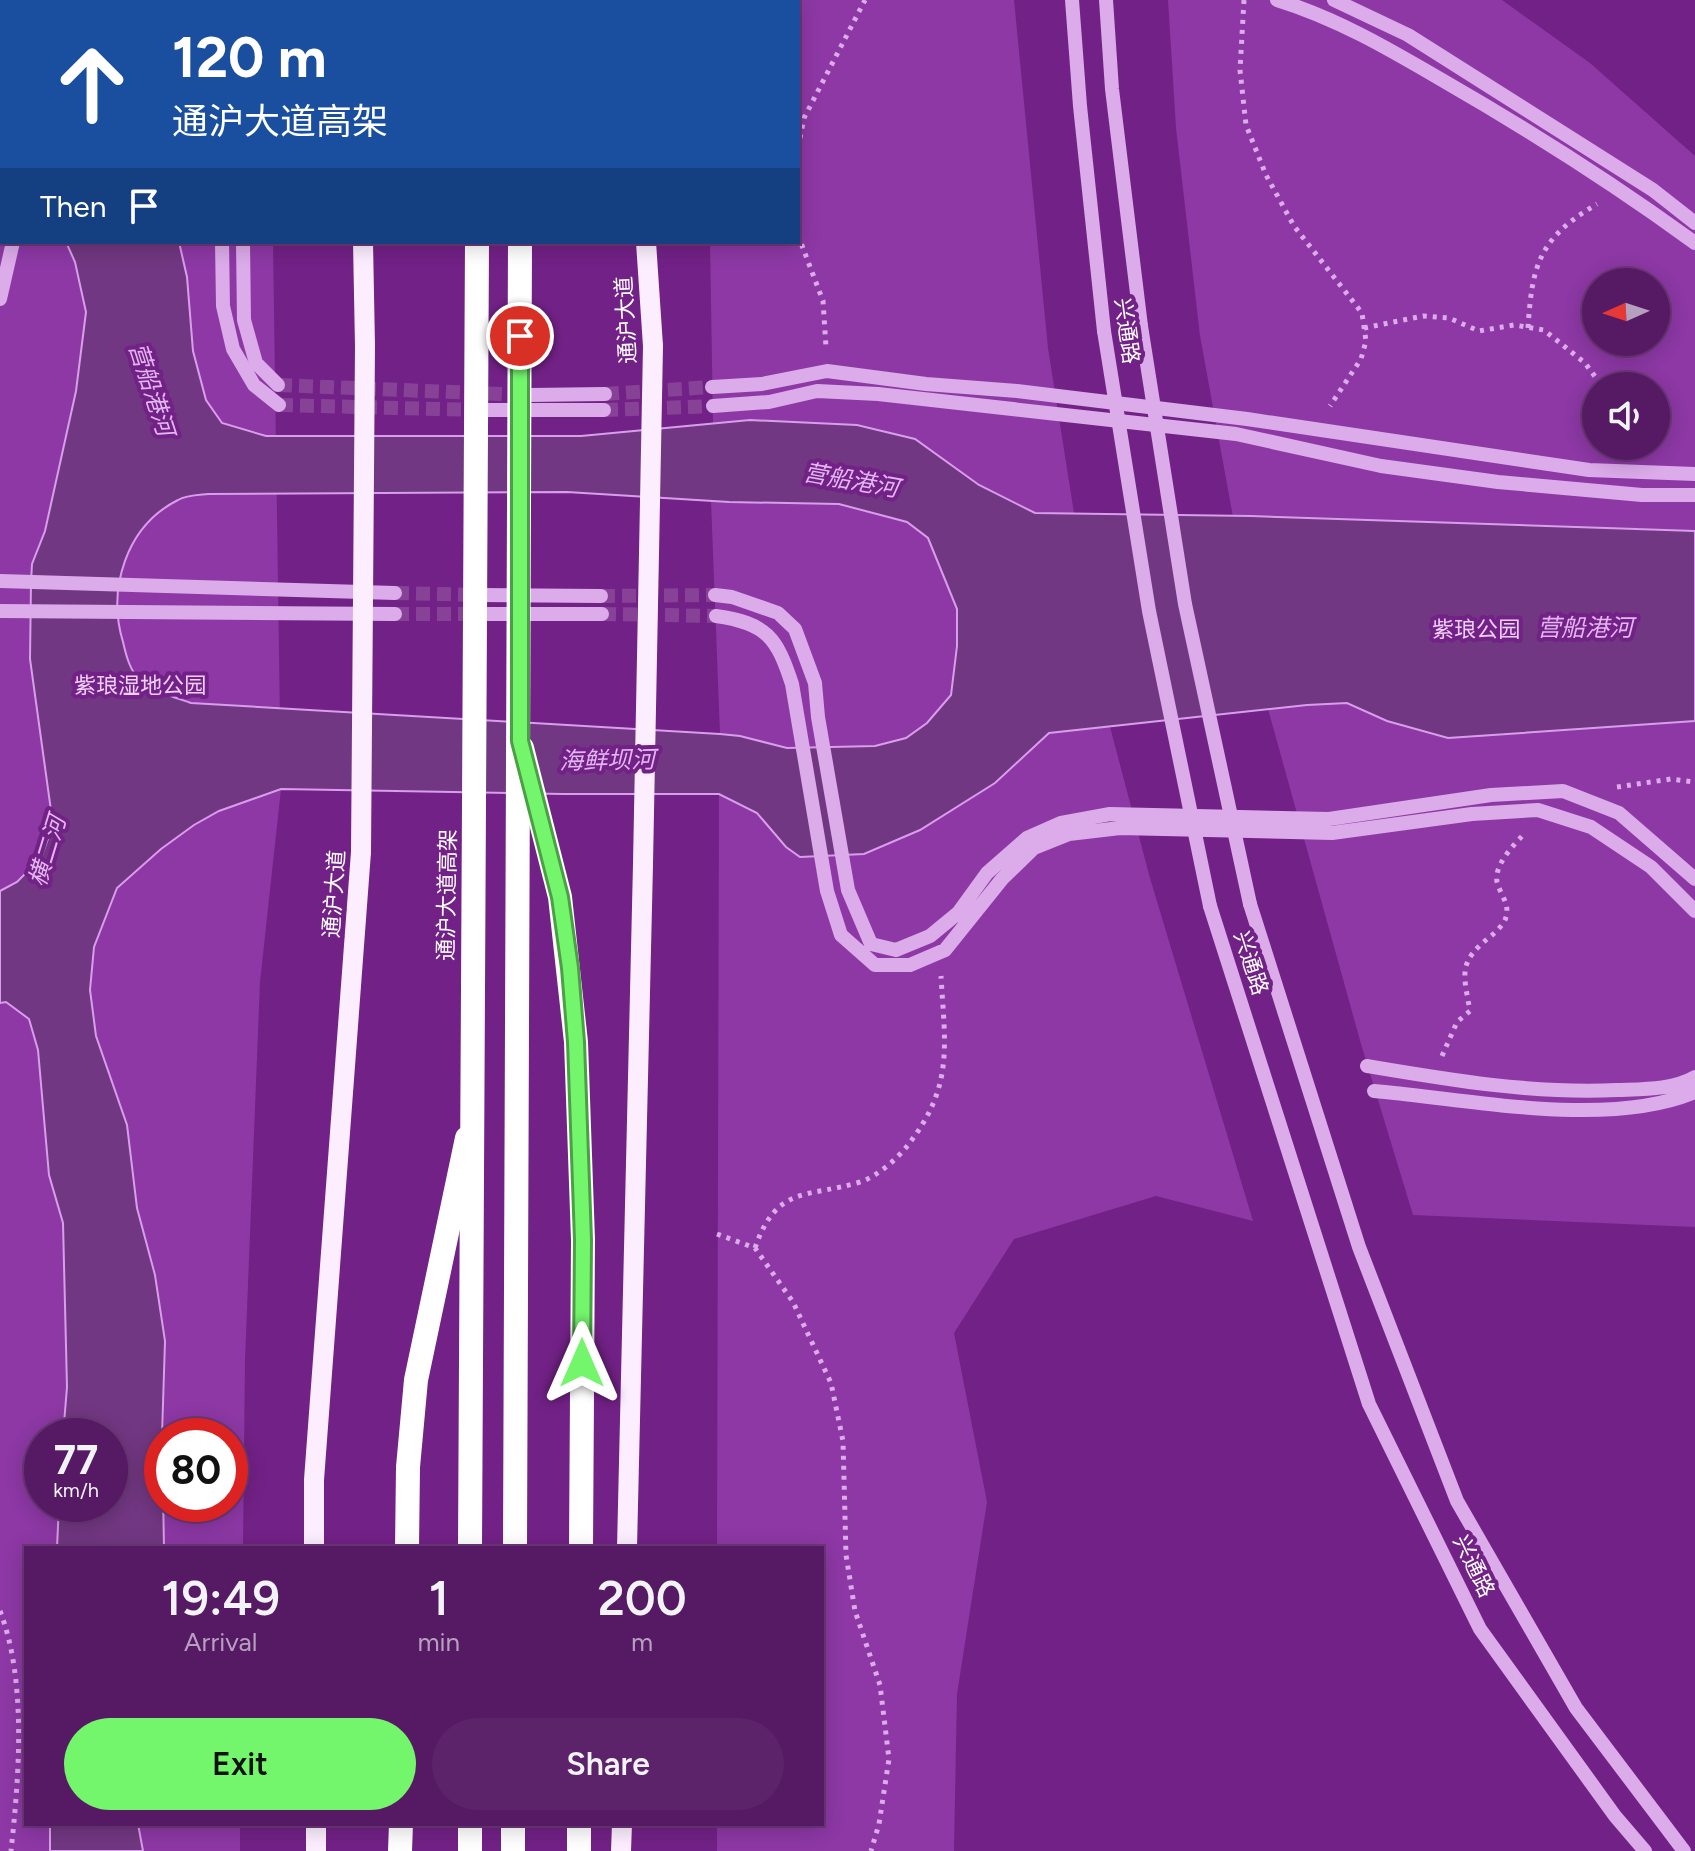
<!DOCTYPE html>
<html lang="en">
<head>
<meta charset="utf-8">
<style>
	:root { --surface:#561964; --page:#5c226a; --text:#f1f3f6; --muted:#b6a0bf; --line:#6c3878; --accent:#73f66c }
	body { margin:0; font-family:Figtree,"Noto Sans SC",sans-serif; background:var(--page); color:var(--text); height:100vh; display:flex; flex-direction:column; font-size:30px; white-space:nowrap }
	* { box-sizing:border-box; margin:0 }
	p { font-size:26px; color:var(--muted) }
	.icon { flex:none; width:44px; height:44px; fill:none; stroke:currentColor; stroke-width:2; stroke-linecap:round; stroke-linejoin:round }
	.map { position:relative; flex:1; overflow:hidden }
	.sheet { position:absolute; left:24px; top:1546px; width:800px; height:280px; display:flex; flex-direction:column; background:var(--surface); border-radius:0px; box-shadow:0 4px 20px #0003,0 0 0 2px var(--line) }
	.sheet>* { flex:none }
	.hud { position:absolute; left:0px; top:0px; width:800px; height:244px; box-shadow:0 4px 20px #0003,0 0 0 2px var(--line); background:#1a4fa0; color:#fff; overflow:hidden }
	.needle { width:52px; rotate:267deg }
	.controls { position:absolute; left:1582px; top:268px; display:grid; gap:16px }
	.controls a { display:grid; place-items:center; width:88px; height:88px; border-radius:50%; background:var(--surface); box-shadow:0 4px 20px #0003,0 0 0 2px var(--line); font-size:40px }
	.speed { position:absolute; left:24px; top:1418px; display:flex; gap:16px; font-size:40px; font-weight:700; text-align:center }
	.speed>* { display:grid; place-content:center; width:104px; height:104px; border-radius:50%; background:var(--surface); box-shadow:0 4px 20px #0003,0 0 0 2px var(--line); line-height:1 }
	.speed small { font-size:20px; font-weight:400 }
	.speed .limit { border:12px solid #d22; background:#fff; color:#111 }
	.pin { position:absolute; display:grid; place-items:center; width:68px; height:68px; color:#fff; margin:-34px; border:4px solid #fff; border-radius:50%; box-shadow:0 2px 8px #0007 }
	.me { position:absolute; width:88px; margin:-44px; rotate:0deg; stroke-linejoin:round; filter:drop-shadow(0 0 6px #0008) }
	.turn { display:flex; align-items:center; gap:28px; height:168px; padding:0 40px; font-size:36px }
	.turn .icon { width:104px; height:104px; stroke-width:2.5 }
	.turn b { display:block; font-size:56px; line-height:68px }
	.then { display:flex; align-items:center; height:76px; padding:0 40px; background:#0003; gap:16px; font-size:30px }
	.eta { display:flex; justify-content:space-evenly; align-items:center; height:136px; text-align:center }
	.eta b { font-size:48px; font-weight:600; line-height:56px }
	.action { display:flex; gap:16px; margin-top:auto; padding:16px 40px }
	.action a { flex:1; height:92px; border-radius:48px; background:var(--accent); color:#111; font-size:32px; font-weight:600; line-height:92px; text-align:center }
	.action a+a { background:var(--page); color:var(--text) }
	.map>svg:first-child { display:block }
</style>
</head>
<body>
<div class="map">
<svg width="1695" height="1851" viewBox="0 0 1695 1851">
	<rect width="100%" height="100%" fill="#722186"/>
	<path fill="#8d38a5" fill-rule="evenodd" d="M0,0H280L2,2V242H273L281,789L260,982L245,1360L243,1548H164L163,1504H230V1436H163L165,1341L156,1275L137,1208L127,1125L96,1036L90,990L94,947L116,889L0,993Z
		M706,0H1014L1048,348L1074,513H1035L979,485L915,439L857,425L750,420L713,423L710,242H798V2Z
		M1168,0H1502L1590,63L1695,156V1227L1413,1215L1361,1044L1268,709L1200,336L1176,128ZM1596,282H1656V342H1596ZM1596,386H1656V446H1596Z
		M711,501L839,504L907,522L928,538L957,609V646L951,695L927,723L906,738L875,746L787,748L740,736L720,734Z
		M1110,727L1150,878L1253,1221L1156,1196L1014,1239L954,1333L987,1502L957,1694L954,1851H717V1824H822V1548H717L719,794L757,813L776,836L920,830L995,783L1049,733Z
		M6,1002L29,1019L38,1050L49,1175L63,1223L67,1387L63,1436H42V1504H59L57,1548H26V1824H50V1851H0V1003Z
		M138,1824H240V1851H143Z"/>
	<path fill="#723782" stroke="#d99eeb" stroke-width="2" fill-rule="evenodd" d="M66,242H179L187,277L193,351L206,400L222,423L266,436H581L750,420L857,425L915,439L979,485L1035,513L1251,516L1695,531V721L1448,738L1387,721L1347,703L1307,705L1049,733L995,783L920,830L864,854L800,857L786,847L757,813L719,794H563L281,789L219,811L194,825L161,849L117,888L94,947L90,990L96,1036L127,1125L137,1208L155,1275L165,1341L162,1436L164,1548H57L59,1504H110V1436H63L67,1387L63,1223L49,1175L38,1050L29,1019L6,1002L0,1003V891L17,882L41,858L53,825L30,659L31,582L32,564L45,531L76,391L86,312L75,262ZM567,492L729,502L839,504L907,522L928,538L957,609V646L951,695L927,723L906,738L875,746L787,748L740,736L720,734L191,703C174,697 155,692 141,681C130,672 126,655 123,642C107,589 126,526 178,500C186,495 198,495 208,494Z
		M50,1824H138L143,1851H50Z"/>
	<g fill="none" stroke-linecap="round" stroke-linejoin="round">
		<path stroke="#874298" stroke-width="14" stroke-dasharray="14 7" stroke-linecap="butt" d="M278,385L526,395
			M605,394L712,387
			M279,405L478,410
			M604,410L713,406
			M395,593L479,595
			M601,596L715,595
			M395,614H478
			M602,614L716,616"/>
		<path stroke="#dcabea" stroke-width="5" stroke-dasharray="4 6" stroke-linecap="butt" d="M1244,0L1240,70L1246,125L1266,175L1294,226L1362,313L1366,341L1361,359L1330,406
			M798,148L804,118L865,0
			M798,235L823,301L826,347
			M1364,328L1423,316L1449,318L1479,331L1514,325L1544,330L1585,363L1602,386
			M1528,328C1532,265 1539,238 1597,204
			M1617,787L1671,779L1695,782
			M1442,1056L1457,1022L1470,1011C1463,972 1458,962 1491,936C1496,932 1505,923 1506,917C1510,904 1500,894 1497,882C1494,865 1513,846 1523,835
			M717,1234L755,1248L793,1302L831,1383L843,1441L846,1555L855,1611L880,1685L889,1759L879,1824L871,1851
			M755,1248C777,1184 808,1198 860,1182C878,1176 897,1159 908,1145C954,1086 945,1046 941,976
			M0,1611C27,1681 19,1777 11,1851"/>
		<path stroke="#dcabea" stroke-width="14" d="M54,0L57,2
			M84,0L87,2
			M1072,0L1080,106L1104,331
			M1106,0L1112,89L1141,326
			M1277,0C1336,18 1389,49 1442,80C1529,130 1614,184 1695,243
			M1334,0L1408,35L1653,190L1695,223
			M0,23L2,54
			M0,118L2,87
			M0,132L2,162
			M222,242L223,306L233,349L254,385L279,405
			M243,242L244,320L256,363L278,385
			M0,299L13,242
			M712,387L762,384L827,371L926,384L1017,391L1247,419L1589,470L1695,474
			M530,395L605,394
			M713,406L769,402L817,391L878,394L1236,434L1381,466L1498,482L1642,495H1695
			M478,410H604
			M0,581L395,593
			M479,595L601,596
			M715,595L732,597L778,613L795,629L815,683L818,717L848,890L871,944L896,950L930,936L958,913L987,873L1027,838L1061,823L1110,814L1329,819L1491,795L1563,791L1619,813L1695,879
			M0,611L395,614
			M478,614H602
			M716,616C767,623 777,638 792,684L827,891L841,935L875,965H910L945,950L1002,879L1034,848L1069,834L1120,828L1332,833L1472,814L1538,810L1591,827L1651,867L1695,911
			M1250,904L1359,1247L1457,1501L1576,1708L1684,1851
			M1210,906L1369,1404L1480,1629L1615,1816L1645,1851
			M1367,1066C1450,1080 1532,1094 1617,1090C1643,1089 1672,1090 1695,1077
			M1374,1091C1466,1099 1609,1129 1695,1092"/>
		<path stroke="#fceefe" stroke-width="20" d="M358,0V2
			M629,0V2
			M363,242L365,346
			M646,242L653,346
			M314,1548V1480L361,852
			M627,1548L643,864
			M316,1824V1851
			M621,1851L622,1824"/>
		<path stroke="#fff" stroke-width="24" d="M477,0V2
			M520,0V2
			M522,748L560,897L576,1042L583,1240L581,1548
			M407,1548L408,1467L416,1380L467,1138
			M400,1851L401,1824
			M470,1851V1824
			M513,1851V1824
			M579,1851V1824"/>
		<path stroke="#dcabea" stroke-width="14" d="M1141,326L1185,604L1250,904
			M1104,331L1149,611L1210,906"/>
		<path stroke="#fceefe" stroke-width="20" d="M361,852L365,346
			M643,864L653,346"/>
		<path stroke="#fff" stroke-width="24" d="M470,1548L477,242
			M515,1548L520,242"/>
	</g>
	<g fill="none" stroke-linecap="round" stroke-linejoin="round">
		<defs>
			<path id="route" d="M520,336V741L560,897L570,968L576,1042L583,1240L582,1363"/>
		</defs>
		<use href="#route" stroke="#4ba046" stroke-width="20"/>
		<use href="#route" stroke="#73f66c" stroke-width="14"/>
	</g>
	<g text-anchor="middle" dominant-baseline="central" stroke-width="8" stroke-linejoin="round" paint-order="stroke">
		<g font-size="22" fill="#fff" stroke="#722186">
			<text transform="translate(626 320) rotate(-93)">通沪大道</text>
			<text transform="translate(1127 331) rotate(82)">兴通路</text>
			<text transform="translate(334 894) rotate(-86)">通沪大道</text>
			<text transform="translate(447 895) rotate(-89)">通沪大道高架</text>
			<text transform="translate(1251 963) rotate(72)">兴通路</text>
			<text transform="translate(1474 1566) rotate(64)">兴通路</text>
		</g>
		<g font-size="22" fill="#eecff7" stroke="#722186">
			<text x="1476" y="629">紫琅公园</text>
			<text x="140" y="685">紫琅湿地公园</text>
		</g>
		<g font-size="24" font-style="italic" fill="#e4b6f1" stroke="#722186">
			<text transform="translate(152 389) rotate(72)">营船港河</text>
			<text transform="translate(851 480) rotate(10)">营船港河</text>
			<text x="1585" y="627">营船港河</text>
			<text transform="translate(607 760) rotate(-1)">海鲜坝河</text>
			<text transform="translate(47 851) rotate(-73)">横二河</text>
		</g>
	</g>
</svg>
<div class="controls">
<a><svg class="needle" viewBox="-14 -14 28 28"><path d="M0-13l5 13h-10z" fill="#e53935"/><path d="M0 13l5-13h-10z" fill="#b6a0bf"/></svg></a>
<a><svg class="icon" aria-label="sound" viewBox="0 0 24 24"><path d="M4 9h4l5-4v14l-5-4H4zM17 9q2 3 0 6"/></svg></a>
</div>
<div class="speed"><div>77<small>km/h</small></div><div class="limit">80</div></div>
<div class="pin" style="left:520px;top:336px;background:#d93025"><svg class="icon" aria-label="arrive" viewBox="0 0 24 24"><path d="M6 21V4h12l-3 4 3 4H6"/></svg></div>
<svg class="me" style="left:582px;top:1363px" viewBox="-20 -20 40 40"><path d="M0-17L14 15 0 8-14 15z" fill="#73f66c" stroke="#fff" stroke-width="4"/></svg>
<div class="hud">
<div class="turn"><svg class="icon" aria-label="ahead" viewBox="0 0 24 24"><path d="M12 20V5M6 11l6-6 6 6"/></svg><div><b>120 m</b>通沪大道高架</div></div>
<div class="then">Then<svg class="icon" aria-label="arrive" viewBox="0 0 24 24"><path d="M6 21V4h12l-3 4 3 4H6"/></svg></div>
</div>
<section class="sheet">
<div class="eta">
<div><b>19:49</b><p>Arrival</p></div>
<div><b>1</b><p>min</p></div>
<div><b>200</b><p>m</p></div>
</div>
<div class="action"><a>Exit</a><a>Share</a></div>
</section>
</div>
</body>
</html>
